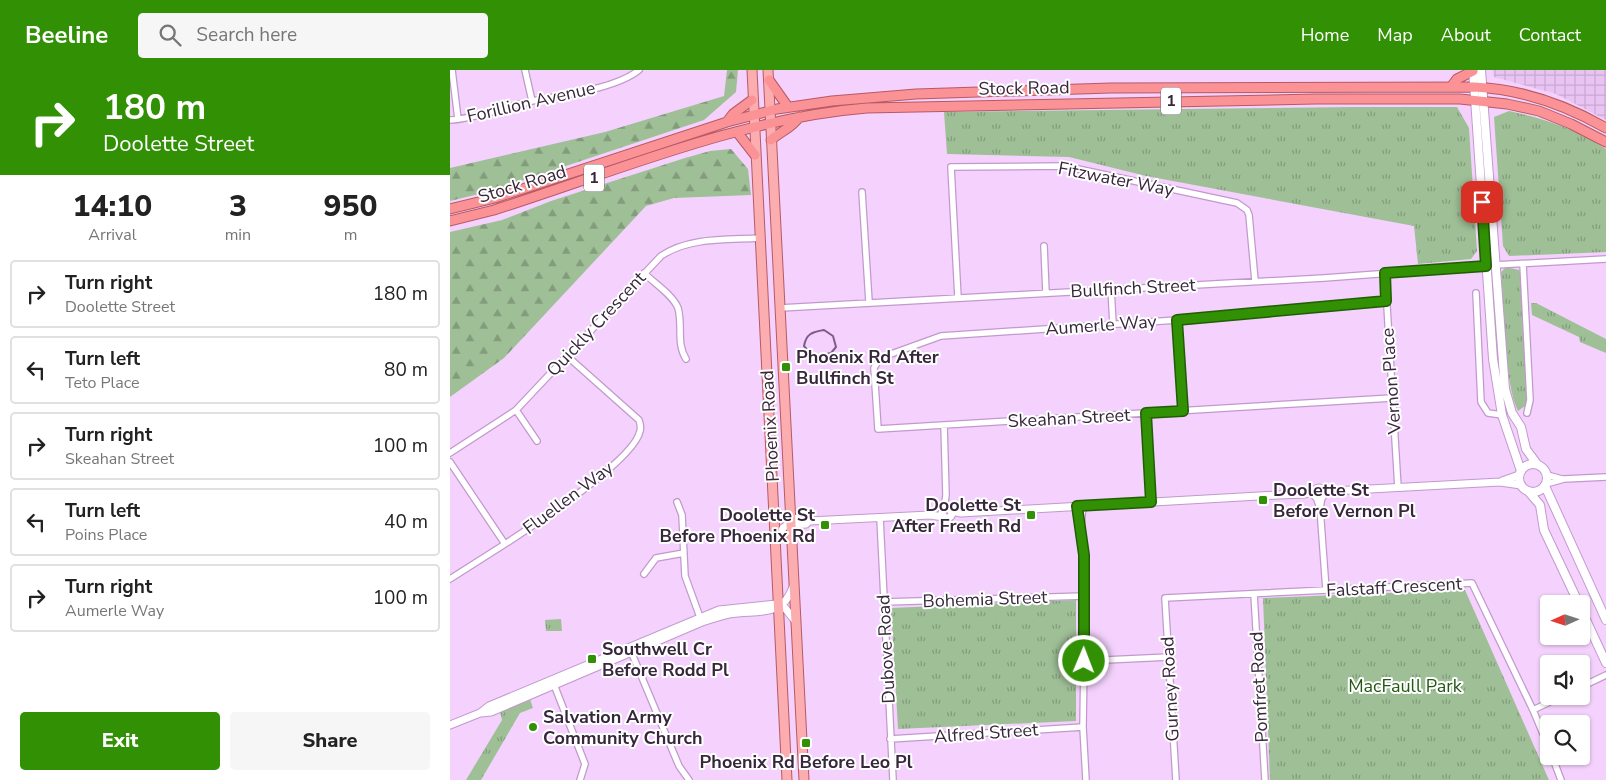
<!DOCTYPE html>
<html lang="en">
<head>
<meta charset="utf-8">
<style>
	:root { --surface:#fff; --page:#f6f6f6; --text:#222; --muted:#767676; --line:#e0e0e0; --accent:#329005 }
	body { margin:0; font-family:"Nunito Sans",sans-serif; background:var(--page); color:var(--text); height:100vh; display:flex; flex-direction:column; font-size:19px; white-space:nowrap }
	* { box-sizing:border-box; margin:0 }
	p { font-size:16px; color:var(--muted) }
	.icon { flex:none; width:28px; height:28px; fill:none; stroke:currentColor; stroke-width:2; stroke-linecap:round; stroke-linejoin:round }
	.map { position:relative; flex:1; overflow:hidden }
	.side { display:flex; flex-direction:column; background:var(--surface); width:450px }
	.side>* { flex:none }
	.hud { background:#329005; color:#fff; overflow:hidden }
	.needle { width:32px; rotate:267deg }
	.buttons { position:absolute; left:1090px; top:525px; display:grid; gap:10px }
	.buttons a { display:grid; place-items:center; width:50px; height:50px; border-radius:5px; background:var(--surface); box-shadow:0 1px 4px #0004; font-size:25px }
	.pin { position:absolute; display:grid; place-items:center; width:42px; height:42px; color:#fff; margin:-21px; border-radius:10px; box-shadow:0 2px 8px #0006 }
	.me { position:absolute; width:55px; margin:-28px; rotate:1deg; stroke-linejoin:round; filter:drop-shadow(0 0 4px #0008) }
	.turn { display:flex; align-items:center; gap:18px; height:105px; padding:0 20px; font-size:22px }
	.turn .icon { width:65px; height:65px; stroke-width:2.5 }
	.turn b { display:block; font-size:35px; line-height:42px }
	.eta { display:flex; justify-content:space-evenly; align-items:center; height:85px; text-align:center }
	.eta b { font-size:30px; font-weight:800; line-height:35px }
	.button { display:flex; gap:10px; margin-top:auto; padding:10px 20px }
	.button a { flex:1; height:58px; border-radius:5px; background:var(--accent); color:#fff; font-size:20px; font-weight:800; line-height:58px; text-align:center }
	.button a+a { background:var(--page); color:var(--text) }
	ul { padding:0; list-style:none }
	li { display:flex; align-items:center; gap:15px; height:68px; margin:0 10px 8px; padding:0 10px; border:2px solid var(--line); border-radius:5px }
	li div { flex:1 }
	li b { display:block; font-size:19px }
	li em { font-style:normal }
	header { display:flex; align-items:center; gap:30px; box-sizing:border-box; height:70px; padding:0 25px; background:var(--accent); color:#fff }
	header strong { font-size:24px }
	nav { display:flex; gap:28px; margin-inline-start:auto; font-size:18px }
	.search { width:350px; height:45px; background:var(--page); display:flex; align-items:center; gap:12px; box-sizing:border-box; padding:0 18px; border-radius:5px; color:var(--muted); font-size:19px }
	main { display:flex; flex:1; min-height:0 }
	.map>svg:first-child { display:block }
</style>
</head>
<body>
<header>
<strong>Beeline</strong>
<div class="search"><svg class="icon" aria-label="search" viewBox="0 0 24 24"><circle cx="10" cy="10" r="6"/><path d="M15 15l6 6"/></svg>Search here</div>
<nav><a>Home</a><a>Map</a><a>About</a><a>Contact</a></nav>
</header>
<main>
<section class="side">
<div class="hud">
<div class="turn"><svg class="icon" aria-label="right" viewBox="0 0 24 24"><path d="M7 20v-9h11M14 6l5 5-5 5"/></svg><div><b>180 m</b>Doolette Street</div></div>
</div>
<div class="eta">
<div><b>14:10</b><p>Arrival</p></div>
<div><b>3</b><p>min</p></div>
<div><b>950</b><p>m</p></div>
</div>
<ul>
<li><svg class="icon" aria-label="right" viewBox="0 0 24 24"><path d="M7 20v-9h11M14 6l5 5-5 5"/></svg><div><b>Turn right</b><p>Doolette Street</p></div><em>180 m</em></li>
<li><svg class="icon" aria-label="left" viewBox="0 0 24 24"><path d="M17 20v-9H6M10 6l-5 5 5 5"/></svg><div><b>Turn left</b><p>Teto Place</p></div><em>80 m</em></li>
<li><svg class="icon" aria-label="right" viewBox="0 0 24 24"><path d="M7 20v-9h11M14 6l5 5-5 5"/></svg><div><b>Turn right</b><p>Skeahan Street</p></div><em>100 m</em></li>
<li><svg class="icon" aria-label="left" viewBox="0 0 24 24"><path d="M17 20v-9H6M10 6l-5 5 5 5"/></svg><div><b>Turn left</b><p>Poins Place</p></div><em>40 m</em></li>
<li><svg class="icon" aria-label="right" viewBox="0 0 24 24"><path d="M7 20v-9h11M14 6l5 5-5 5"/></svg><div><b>Turn right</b><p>Aumerle Way</p></div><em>100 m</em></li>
</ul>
<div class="button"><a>Exit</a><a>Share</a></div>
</section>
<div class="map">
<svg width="1156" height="710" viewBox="0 0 1156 710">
	<defs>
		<pattern id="industrial-grid" width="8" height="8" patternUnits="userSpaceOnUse" patternTransform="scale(1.25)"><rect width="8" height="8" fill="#e9c4f3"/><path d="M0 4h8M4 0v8" fill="none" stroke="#c8a8d1"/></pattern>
		<pattern id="grass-tufts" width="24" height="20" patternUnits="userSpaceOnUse" patternTransform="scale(1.25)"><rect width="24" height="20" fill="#9fc097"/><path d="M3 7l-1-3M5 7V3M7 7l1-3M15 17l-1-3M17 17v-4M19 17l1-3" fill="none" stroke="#829c7c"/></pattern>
		<pattern id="forest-firs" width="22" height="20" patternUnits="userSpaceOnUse" patternTransform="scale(1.25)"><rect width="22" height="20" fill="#9fc097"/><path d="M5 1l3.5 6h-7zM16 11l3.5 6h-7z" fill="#829c7c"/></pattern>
	</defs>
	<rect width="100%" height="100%" fill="#f4d2fd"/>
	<path fill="url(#industrial-grid)" d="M1043,0H1156V50L1106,24L1044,7Z"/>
	<path fill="url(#grass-tufts)" d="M902,37H1007L1019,58L1027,181L1021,189L968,194L964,156L696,106L619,87L497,84L494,42Z
		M1059,41C1096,49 1124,58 1156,79V182L1059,186L1053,176L1044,47Z
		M1056,197L1069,200L1071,204L1078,329L1075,336L1068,341C1054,313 1054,236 1051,202Z
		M1081,233H1086L1156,269V283L1130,272L1129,267L1082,245Z
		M1015,520L1099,710H820L813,528Z
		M626,530V651L448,659L441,538Z
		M111,549L112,561H96L95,550Z
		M80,629L83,638L70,643L31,710H16L52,650L50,642Z"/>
	<path fill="url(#forest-firs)" d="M277,0H288L286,22L254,50L41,121L0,131V98L155,62L274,26Z
		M281,79L298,99L301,125L224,128L196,136L54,288L0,327V162L52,150L101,131L235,88L260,81Z"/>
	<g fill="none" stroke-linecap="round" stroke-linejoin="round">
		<path stroke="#7d5d85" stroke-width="2" d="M374,260L383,266L386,277L381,283L363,287L354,276C356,264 362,262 374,260Z"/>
		<defs>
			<path id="minor" d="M2,0L8,49
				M75,0L82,31
				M0,50C28,48 55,37 82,31C112,25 166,19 189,0
				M412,122L419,232
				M594,176L596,223
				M1073,194L1080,330L1077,343
				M1045,195L1156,189
				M194,203C204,213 223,225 228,238C233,256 226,273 236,289
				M935,203L948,418
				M661,219L663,254
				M1026,223L1031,332L1038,343L1052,345
				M508,228L501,97L614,96L787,133L797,140L799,145L805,211
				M936,231L727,250L491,266L430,288L424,298L428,359L942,328
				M330,238L874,208L1036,196
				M727,250L733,341
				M66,340L87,371
				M696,343L701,432
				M494,355L496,425L494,439
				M0,383L66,340L211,186C239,167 276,170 310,168
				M0,392L55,474C82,456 184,391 190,361C191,358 190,353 189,350L117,286
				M1097,405L1112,409
				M1096,414L1114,409L1156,407
				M866,427L870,438L876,520
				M227,432L232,445L235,506L251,550
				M627,436L634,485L635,526L633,657L636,710
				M870,438L872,427
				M430,448L443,710
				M631,456L633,436
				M194,504L206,488L234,483
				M0,509L55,474
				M804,524L815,710
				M434,532L635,526
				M180,579L229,696L239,710
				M634,591L719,587
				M103,612L135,694L130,710
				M1131,617L1156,605
				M1083,640L1112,626
				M440,669L633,657
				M1102,686L1111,710
				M726,710L715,528L1022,513L1083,640L1099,678"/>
			<path id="tertiary" d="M1052,411L1069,405
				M864 423a5 5 0 1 1 10 0a5 5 0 1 1-10 0Z
				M873,419L883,421L1050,412L1071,415
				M324,437C331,448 342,456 356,454L359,451
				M492 443a5 5 0 1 1 10 0a5 5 0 1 1-10 0Z
				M501,441L511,443L828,425L855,424L865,420
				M326,472L333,458L347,448L359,451L480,445L494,447
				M31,643L41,642L252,552C261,549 270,546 279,544C306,539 332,549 343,517
				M0,655L30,643L39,636L269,540L326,534L335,538L346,552"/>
			<path id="secondary" d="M1023,0L1043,289L1052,345L1071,401
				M1031,0L1055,319L1062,343L1071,357L1076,379L1087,394
				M1069 408a14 14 0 1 1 28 0a14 14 0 1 1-28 0Z
				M1095,416L1156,550
				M1078,421L1090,435L1094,460L1129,534
				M1131,539L1156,593"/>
			<path id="primary" d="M302,0L337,710
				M318,0L354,710"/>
			<path id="trunk" d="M319,10L338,37
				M1001,17L1007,9L1023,1
				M277,52L283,44L302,30
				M287,62L305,85
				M321,70C331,61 342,58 349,47
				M0,139L45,128L277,52L327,39L382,31L466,24L661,18L1024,17C1072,19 1114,34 1156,58
				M0,151L44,140C164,102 291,48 417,38L866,29H1010L1057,34L1089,41L1121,54L1156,72"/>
		</defs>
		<use href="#minor" stroke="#c299cd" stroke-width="8"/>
		<use href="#tertiary" stroke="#c299cd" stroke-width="9"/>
		<use href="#secondary" stroke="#c299cd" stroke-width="10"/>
		<use href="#primary" stroke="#b65a65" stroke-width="11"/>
		<use href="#trunk" stroke="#b65a65" stroke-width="11"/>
		<use href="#minor" stroke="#fff" stroke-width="5.5"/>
		<use href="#tertiary" stroke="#fff" stroke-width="7"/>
		<use href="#secondary" stroke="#fff" stroke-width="8"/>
		<use href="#primary" stroke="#fcadb0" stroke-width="9"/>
		<use href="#trunk" stroke="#fb9296" stroke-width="9"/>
	</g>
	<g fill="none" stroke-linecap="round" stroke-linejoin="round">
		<defs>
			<path id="route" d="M634,591V485L627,436L701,432L696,343L733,341L727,250L936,231L935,203L1036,196L1032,132"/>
		</defs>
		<use href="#route" stroke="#205e03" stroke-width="12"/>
		<use href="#route" stroke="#329005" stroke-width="9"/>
	</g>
	<g fill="#329005" stroke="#fff" stroke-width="2">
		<rect x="331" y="292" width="10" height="10" rx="2.5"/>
		<rect x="808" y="425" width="10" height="10" rx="2.5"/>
		<rect x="576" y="440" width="10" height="10" rx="2.5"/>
		<rect x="370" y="450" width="10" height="10" rx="2.5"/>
		<rect x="137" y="584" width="10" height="10" rx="2.5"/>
		<circle cx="83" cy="657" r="5"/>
		<rect x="351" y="668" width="10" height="10" rx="2.5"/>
	</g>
	<g text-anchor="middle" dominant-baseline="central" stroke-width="4" stroke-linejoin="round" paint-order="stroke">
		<g fill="#fff" stroke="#736876" stroke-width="1">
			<rect x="711" y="17.5" width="20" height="27" rx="4"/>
			<rect x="134" y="94.5" width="20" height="27" rx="4"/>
		</g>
		<g font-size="16" font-weight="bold" fill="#37273b">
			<text x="721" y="31">1</text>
			<text x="144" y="108">1</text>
		</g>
		<g font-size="18" fill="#37273b" stroke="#fff">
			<text transform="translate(574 18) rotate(-1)">Stock Road</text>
			<text transform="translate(81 32) rotate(-13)">Forillion Avenue</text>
			<text transform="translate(666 109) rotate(11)">Fitzwater Way</text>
			<text transform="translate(72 114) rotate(-17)">Stock Road</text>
			<text transform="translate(683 218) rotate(-3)">Bullfinch Street</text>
			<text transform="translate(146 254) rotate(-47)">Quickly Crescent</text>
			<text transform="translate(651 255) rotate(-4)">Aumerle Way</text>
			<text transform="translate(941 311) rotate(-94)">Vernon Place</text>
			<text transform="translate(619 348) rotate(-3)">Skeahan Street</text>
			<text transform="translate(320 356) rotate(-93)">Phoenix Road</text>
			<text transform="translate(118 428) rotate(-37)">Fluellen Way</text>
			<text transform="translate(944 517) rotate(-3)">Falstaff Crescent</text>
			<text transform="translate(535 529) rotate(-2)">Bohemia Street</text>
			<text transform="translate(436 579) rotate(-93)">Dubove Road</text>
			<text transform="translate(809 617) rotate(-93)">Pomfret Road</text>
			<text transform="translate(720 619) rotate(-93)">Gurney Road</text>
			<text transform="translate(536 663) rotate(-4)">Alfred Street</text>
		</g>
		<g font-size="18" font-weight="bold" fill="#37273b" stroke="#fff" text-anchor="start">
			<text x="346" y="287">Phoenix Rd After<tspan x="346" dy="21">Bullfinch St</tspan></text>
			<text x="823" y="420">Doolette St<tspan x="823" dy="21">Before Vernon Pl</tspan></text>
			<text x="571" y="435" text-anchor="end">Doolette St<tspan x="571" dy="21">After Freeth Rd</tspan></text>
			<text x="365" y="445" text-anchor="end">Doolette St<tspan x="365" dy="21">Before Phoenix Rd</tspan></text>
			<text x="152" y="579">Southwell Cr<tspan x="152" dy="21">Before Rodd Pl</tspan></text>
			<text x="93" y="647">Salvation Army<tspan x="93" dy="21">Community Church</tspan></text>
			<text x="356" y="692" text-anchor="middle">Phoenix Rd Before Leo Pl</text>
		</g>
		<g font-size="18" fill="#235812" stroke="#fff">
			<text x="955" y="616">MacFaull Park</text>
		</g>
	</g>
</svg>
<div class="buttons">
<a><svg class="needle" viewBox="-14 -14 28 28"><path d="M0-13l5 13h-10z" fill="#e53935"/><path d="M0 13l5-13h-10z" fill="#767676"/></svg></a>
<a><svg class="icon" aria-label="sound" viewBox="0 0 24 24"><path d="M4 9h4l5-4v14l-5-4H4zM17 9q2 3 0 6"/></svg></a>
<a><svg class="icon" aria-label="search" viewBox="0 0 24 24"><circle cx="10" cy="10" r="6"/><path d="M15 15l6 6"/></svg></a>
</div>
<div class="pin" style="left:1032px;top:132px;background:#d93025"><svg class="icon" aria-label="arrive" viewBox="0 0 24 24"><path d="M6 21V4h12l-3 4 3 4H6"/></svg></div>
<svg class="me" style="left:634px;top:591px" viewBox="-20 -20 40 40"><circle r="17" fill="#329005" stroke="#fff" stroke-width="3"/><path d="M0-11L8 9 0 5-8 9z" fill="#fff"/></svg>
</div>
</main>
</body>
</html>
